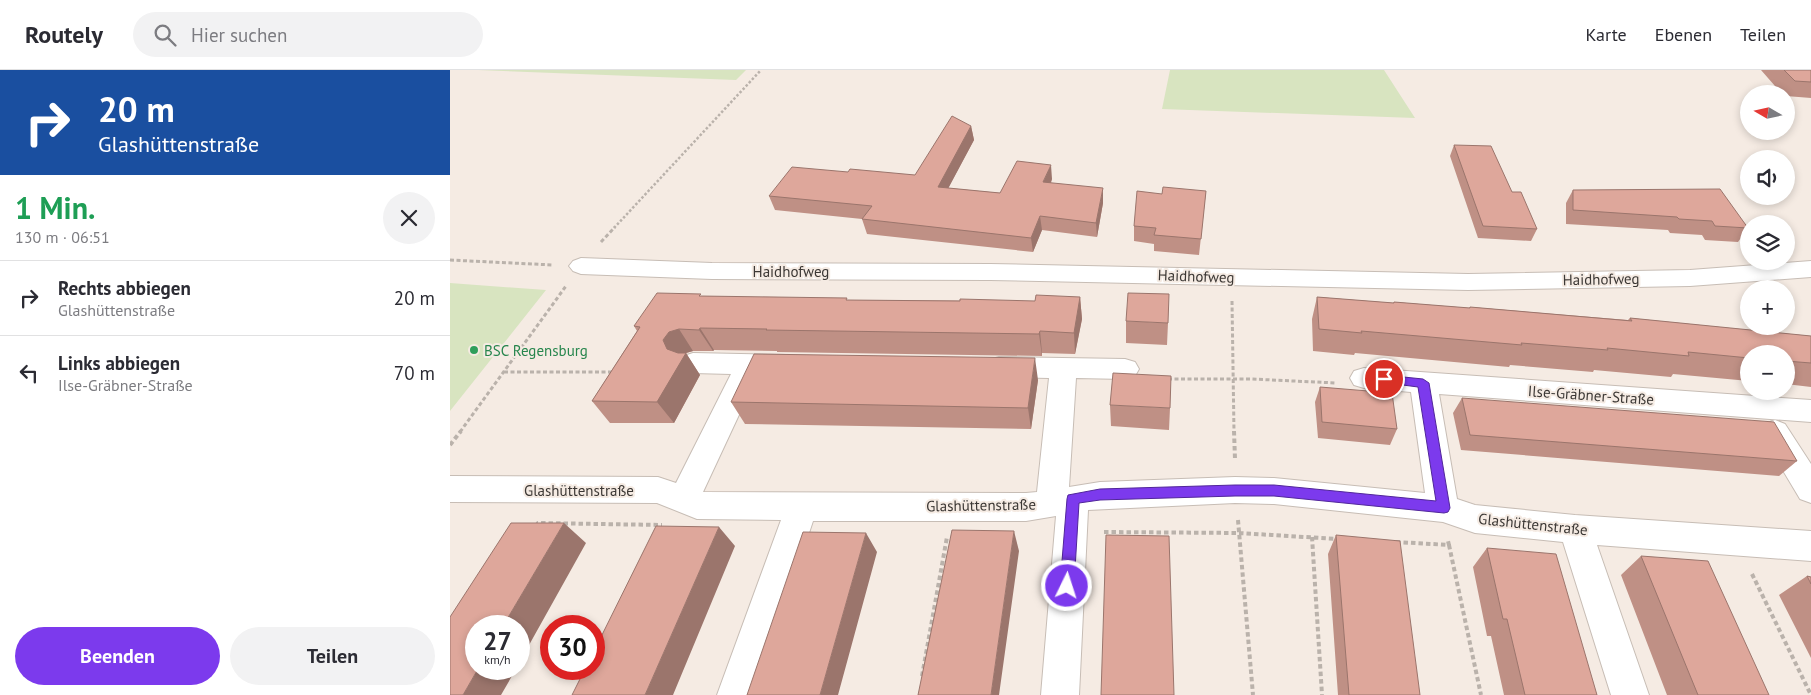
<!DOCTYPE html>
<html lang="de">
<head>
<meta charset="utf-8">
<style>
	:root { --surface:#fff; --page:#f2f2f3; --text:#2b2b33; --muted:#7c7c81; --line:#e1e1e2; --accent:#7c3aed }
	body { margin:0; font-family:"PT Sans",sans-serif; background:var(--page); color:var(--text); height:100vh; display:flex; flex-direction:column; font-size:19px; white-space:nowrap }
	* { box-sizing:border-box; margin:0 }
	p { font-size:16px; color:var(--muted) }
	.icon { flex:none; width:28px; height:28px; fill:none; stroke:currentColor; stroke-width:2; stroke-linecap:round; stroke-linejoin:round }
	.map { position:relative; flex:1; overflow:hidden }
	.sheet { display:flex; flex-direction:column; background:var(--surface); width:450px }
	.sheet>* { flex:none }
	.banner { background:#1a4fa0; color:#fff; overflow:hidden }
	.needle { width:32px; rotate:279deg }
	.fabs { position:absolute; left:1290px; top:15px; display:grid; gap:10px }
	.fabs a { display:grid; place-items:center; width:55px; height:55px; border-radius:50%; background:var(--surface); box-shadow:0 2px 8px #0003; font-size:25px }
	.speed { position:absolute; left:15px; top:545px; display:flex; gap:10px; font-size:25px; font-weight:700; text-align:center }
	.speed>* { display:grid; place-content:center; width:65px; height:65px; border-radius:50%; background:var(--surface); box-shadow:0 2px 8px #0003; line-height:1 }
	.speed small { font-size:12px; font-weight:400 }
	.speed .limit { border:8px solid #d22; background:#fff; color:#111 }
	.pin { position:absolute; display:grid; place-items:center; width:42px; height:42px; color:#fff; margin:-21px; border:2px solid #fff; border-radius:50%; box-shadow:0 1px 5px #0007 }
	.me { position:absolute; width:55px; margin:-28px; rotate:4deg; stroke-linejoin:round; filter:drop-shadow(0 0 4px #0008) }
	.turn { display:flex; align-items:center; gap:18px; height:105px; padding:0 15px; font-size:22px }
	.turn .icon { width:65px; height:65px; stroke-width:2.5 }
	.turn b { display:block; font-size:35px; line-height:42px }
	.round { display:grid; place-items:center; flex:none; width:52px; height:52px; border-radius:26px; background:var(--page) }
	.summary { display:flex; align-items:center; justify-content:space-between; height:85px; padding:0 15px }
	h1 { font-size:30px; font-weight:600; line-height:38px; color:#1e9e55 }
	.button { display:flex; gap:10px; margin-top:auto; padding:10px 15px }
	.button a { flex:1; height:58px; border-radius:30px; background:var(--accent); color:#fff; font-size:20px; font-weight:600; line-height:58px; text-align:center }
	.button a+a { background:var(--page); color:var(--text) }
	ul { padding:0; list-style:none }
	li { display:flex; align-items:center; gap:15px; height:75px; padding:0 15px; border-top:1px solid var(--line) }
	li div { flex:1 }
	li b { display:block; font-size:19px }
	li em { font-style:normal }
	header { display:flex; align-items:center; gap:30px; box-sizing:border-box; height:70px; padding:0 25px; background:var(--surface); border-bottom:1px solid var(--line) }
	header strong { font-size:24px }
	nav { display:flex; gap:28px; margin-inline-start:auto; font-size:18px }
	.search { width:350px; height:45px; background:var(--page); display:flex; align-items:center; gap:12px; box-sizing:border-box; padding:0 18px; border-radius:28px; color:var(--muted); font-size:19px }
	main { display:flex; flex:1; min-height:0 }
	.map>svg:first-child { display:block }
</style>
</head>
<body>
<header>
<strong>Routely</strong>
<div class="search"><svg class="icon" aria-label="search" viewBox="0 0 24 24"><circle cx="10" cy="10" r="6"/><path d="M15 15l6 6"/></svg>Hier suchen</div>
<nav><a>Karte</a><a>Ebenen</a><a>Teilen</a></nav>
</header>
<main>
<section class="sheet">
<div class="banner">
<div class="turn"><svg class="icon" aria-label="right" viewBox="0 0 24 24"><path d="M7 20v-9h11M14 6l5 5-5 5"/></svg><div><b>20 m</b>Glashüttenstraße</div></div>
</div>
<div class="summary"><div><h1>1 Min.</h1><p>130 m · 06:51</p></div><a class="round"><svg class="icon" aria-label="close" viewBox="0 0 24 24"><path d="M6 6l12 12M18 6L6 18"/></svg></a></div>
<ul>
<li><svg class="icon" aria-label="right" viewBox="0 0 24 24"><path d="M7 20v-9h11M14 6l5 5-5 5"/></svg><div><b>Rechts abbiegen</b><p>Glashüttenstraße</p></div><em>20 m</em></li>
<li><svg class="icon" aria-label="left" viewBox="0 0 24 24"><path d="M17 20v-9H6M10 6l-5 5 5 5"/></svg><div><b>Links abbiegen</b><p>Ilse-Gräbner-Straße</p></div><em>70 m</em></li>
</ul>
<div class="button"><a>Beenden</a><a>Teilen</a></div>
</section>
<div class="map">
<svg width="1361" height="625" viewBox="0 0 1361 625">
	<rect width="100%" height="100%" fill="#f5ebe3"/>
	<path fill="#d8e4c0" d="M28,0H296L286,10Z
		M720,0H934L965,48L712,39Z
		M0,213L96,220L0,341Z"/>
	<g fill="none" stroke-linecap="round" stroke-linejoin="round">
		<defs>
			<path id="minor" d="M131,188L262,193L540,194L1018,204L1240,200L1361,191V207L1240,216L1018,220L540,210L262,209L131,204L123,201L119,196L123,191Z
				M243,283L336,285L346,288L349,295L346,302L336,305L308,304L253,422L576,423L587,422L599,308L549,307L539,304L536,297L539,290L549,287L675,289L685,292L689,299L685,306L675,309L626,308L619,417L650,412L785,407L824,408L975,423L961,322L914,318L904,315L900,308L904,301L914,298L1361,330V352L989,324L1007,429L1025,435L1125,445L1361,461V491L1147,475L1199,625H1161L1113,472L1025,463L993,452L824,434L785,433L638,440L629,625H591L606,446L576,451H363L305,625H267L331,450L247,449L207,433L0,432V406L208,407L226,413L281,304L243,303L234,300L230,293L234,286Z
				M1325,350L1335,354L1361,394V433L1350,429L1310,362L1315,354Z"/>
		</defs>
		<use href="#minor" stroke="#c7bdb5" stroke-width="2"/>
		<path stroke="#bab2ab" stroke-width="2.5" stroke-dasharray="2.5 2" stroke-linecap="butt" d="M164,158L311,0"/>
		<path stroke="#bab2ab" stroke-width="3" stroke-dasharray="4 2.5" stroke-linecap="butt" d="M151,172L165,157
			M0,190L103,195
			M782,231L784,362
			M54,302H163
			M718,309H802L886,313
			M10,362L116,216"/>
		<path stroke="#bab2ab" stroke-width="4" stroke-dasharray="4.5 3" stroke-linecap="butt" d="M784,361L785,389
			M0,375L11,361
			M788,450L803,625
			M86,457L88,453L212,455
			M654,462L789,463L888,469
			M862,467L872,625
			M946,472L999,475L998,471
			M999,475L1031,625
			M1302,504L1361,625
			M472,606L497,467"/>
		<use href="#minor" fill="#fff" fill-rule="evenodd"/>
	</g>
	<path fill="#bf9085" d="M1311,0H1361V28L1336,26V24H1332Z
		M521,56L524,70L498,118L550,123L602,109L601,113L653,133L647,167L592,160L583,182L417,164L412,149L325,140L319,126L398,102L465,105Z
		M1004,75L1062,122L1087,159L1081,171L1028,168L1000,86Z
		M1123,120L1298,158L1288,172L1255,170L1252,165L1220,163L1218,160L1116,154V133Z
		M756,121L749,185L704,181V174L684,171V156L712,124Z
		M252,226L398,230L585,231L630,227L632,249L625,284L592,283V286L327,282V281L264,280L263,281H243L236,283L250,305L224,353H160L142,331L187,261L184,256Z
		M867,227L943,233L944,232L1019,238L1020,237L1178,250L1180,248L1361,266V317L1336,314V284H1299V311L1223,304L1221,307L1144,300L1143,302L1060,295L1059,297L905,283L904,285L863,281L862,249Z
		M676,251L718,253L717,275L676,273Z
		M588,310L581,359L295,354L281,332Z
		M870,317L947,359L940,375L868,368L865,332Z
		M1012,328L1347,391L1329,406L1011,380L1003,343Z
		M660,335L720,338L719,360L661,356Z
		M886,465L970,625H888L878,484Z
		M1037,478L1147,625H1054L1041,566H1037L1023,497Z
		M1191,486L1319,625H1217L1171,505Z
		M1357,506L1361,507V588L1329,525Z"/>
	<path fill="#9b756c" d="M521,56L524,70L491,132L488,117Z
		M601,95L602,109L595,126L593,112Z
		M653,118V133L647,167L646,153Z
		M590,146L592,160L583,182L581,168Z
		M630,227L632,249L625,284L624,263Z
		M250,258L264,280L263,281L249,260Z
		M229,259L243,281L236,283L250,305L224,353L207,332L217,279L213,270L219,262Z
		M590,261L592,283V286L589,264Z
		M585,288L588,310L581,359L578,338Z
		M114,453L136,473L69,593V556H53Z
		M269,457L285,476L223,625H195Z
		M564,461L569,481L549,625H541Z
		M416,463L427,482L388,625H370Z
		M28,599H66L51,625H13Z"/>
	<path fill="#dea79b" stroke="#9b756c" d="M1334,0H1361V12L1345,11Z
		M502,46L521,56L488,117L550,123L567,91L601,95L593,112L653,118L646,153L590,146L581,168L412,149L422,136L319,126L342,97L398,102L400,99L465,105Z
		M1004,75L1041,76L1062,122H1071L1087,159L1033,156Z
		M713,117L756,121L751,169L704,165L706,158L684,156L687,121L712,124Z
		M1270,119L1298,158L1265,156L1262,151L1229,149L1227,147L1123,140V120Z
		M207,223L251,224L249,226L397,228L396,230L510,231V229L585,231L586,225L630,227L624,263L590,261L589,264L316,260L317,259L250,258L249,260L229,259L219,262L213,270L217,279L228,283H236L207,332L142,331L190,257L184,256Z
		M678,223L719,224L718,253L676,251Z
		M867,227L944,233V232L1020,238V237L1182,251L1180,248L1361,266V293L1336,291V284H1299V288L1238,282L1239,286L1157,278L1158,280L1071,273L1072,275L911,261L912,263L869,259Z
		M304,284L585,288L578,338L281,332Z
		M663,303L721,306L720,338L660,335Z
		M870,317L942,323L947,359L872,352Z
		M1012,328L1324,352L1347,391L1020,365Z
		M61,453H114L53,556H26V599H28L13,625H0V547Z
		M206,456L269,457L195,625H122L135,599H144V581Z
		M502,460L564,461L541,625H468Z
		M353,462L416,463L370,625H297Z
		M656,465L719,466L724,625H651Z
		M886,465L950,471L970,625H899Z
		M1037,478L1106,484L1147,625H1075L1057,549H1053Z
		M1191,486L1258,491L1319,625H1248Z
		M1357,506L1361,507V514Z"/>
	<path fill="#7c3aed" stroke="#51269a" d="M934,305L973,309L979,313L1000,438L998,442L994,443L824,426H785L650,430L629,433L624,516L622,520L617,522L612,520L610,516L617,429L618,425L650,419L785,415H824L986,431L968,317L930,312L928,309Z"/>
	<circle fill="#2e9e5b" stroke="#f5ebe3" stroke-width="2" cx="24" cy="280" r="5"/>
	<g text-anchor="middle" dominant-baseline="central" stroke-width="4" stroke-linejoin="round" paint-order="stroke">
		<g font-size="15" fill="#3c3835" stroke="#f5ebe3">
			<text x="341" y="201">Haidhofweg</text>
			<text transform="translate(746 206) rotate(2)">Haidhofweg</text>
			<text transform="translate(1151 209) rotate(-1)">Haidhofweg</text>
			<text transform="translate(1141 325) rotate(4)">Ilse-Gräbner-Straße</text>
			<text x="129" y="420">Glashüttenstraße</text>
			<text transform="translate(531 435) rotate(-1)">Glashüttenstraße</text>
			<text transform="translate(1083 454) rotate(6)">Glashüttenstraße</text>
		</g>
		<g font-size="15" fill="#27864d" stroke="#f5ebe3" text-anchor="start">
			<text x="34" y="280">BSC Regensburg</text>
		</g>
	</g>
</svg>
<div class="fabs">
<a><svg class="needle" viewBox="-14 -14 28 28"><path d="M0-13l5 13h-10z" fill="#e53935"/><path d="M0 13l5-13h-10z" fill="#7c7c81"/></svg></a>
<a><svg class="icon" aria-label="sound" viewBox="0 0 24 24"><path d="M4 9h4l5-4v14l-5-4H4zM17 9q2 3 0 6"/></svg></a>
<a><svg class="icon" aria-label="layers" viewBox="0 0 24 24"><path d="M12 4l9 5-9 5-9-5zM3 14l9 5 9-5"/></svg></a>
<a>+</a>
<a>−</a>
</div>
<div class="speed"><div>27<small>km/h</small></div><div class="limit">30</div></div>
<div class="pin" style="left:934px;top:309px;background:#d93025"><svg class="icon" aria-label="arrive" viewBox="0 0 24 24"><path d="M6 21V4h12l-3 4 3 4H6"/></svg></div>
<svg class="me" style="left:617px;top:516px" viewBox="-20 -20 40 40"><circle r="17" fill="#7c3aed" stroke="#fff" stroke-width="3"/><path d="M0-11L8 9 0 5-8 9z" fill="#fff"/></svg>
</div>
</main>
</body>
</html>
